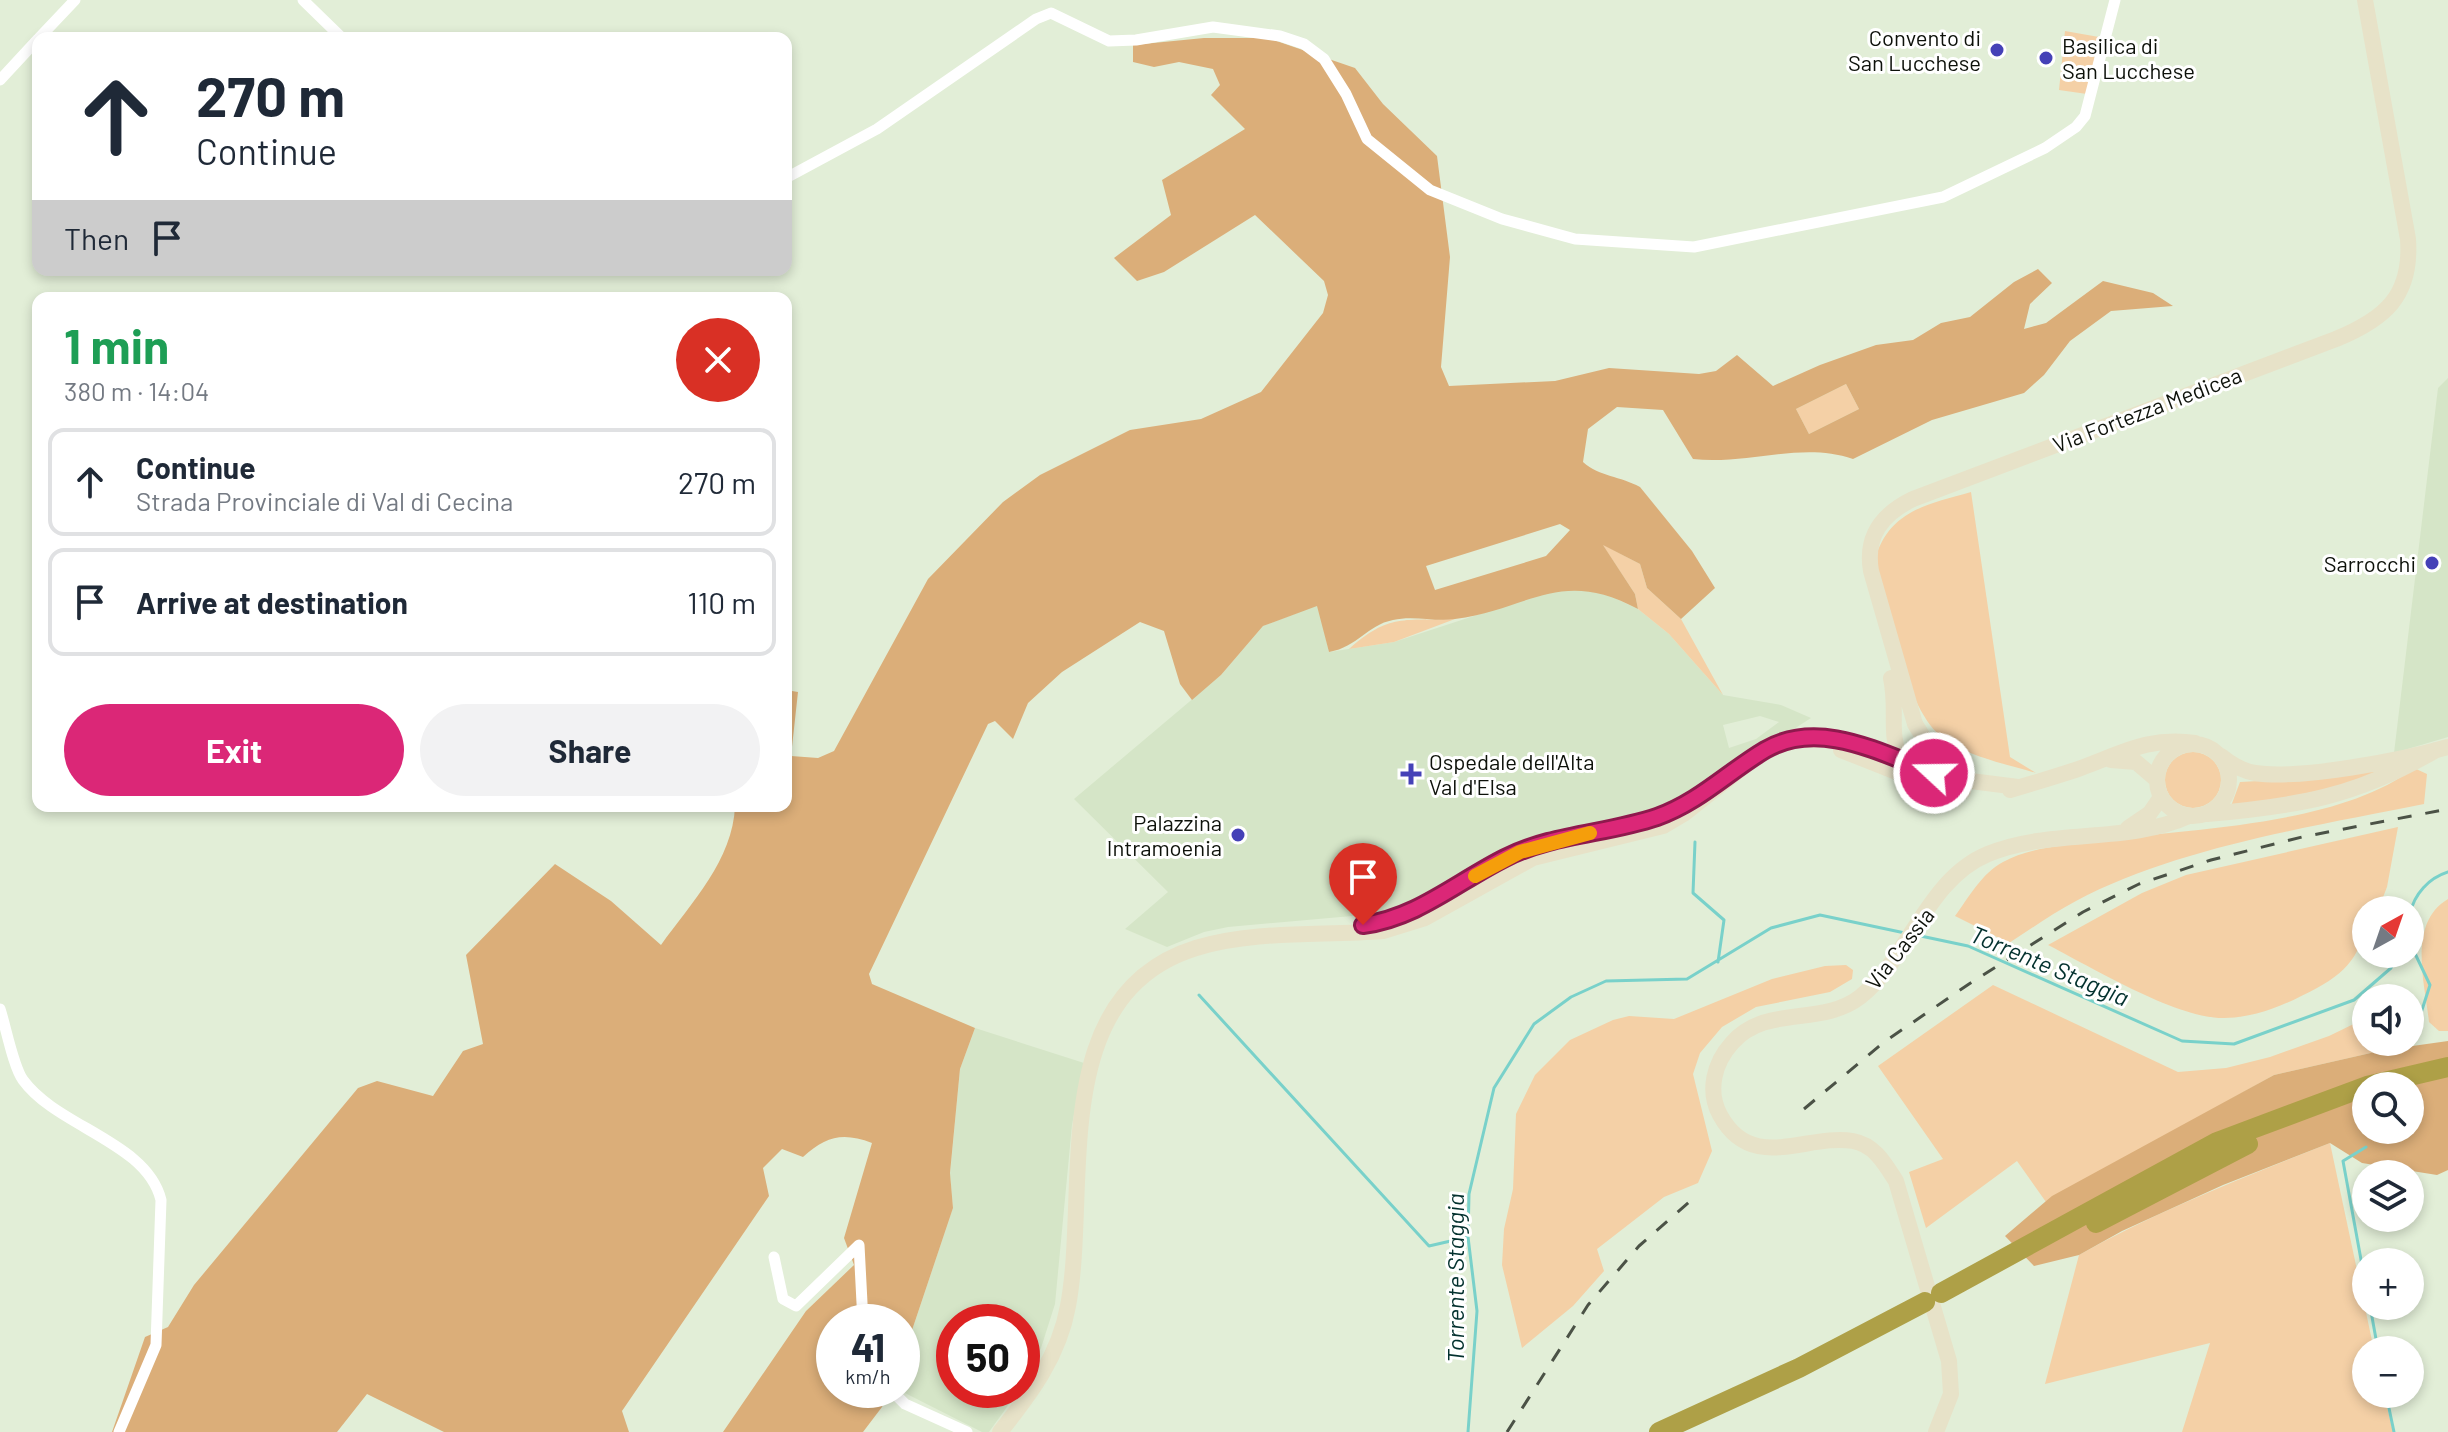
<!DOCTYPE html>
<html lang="en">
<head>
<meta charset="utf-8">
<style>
	:root { --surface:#fff; --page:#f2f2f3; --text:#1f2937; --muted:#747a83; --line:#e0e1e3; --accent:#db2777 }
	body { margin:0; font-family:Barlow,sans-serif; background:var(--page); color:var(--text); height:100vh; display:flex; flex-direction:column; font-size:30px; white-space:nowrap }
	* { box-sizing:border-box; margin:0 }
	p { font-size:26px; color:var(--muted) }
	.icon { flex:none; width:44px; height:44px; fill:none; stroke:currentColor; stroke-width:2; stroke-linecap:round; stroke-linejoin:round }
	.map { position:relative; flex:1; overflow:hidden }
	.drawer { position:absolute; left:32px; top:292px; width:760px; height:520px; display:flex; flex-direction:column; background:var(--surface); border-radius:16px; box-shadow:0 4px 12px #0003 }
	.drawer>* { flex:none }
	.hud { position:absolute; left:32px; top:32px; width:760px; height:244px; border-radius:16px; box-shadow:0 4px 12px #0003; background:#fff; color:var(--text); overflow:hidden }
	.needle { width:52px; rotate:40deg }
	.buttons { position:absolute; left:2352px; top:896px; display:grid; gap:16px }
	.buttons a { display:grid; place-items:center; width:72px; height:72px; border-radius:50%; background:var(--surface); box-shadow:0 4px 12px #0003; font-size:40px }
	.speed { position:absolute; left:816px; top:1304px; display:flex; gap:16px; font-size:40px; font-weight:700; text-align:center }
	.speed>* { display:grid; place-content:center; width:104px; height:104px; border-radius:50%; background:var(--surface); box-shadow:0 4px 12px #0003; line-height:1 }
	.speed small { font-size:20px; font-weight:400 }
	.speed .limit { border:12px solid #d22; background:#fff; color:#111 }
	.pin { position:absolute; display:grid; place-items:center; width:68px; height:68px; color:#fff; margin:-82px -34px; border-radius:50% 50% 50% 0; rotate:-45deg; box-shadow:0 0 8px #0007 }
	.pin .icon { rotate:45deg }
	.me { position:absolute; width:88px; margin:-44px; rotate:291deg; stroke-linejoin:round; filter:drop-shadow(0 0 6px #0008) }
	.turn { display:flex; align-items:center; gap:28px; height:168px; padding:0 32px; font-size:36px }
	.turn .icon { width:104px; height:104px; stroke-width:2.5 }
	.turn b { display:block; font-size:56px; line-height:68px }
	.then { display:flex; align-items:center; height:76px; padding:0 32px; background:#0003; gap:16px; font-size:30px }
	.round { display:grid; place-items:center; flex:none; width:84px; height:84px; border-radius:42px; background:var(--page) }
	.summary { display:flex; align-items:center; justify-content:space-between; height:136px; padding:0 32px }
	h1 { font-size:48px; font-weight:700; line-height:60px; color:#1e9e55 }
	.primary-button { display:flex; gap:16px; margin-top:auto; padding:16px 32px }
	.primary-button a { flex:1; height:92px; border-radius:48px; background:var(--accent); color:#fff; font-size:32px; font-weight:700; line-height:92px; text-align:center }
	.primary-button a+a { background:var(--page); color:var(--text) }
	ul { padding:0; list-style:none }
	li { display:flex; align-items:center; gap:24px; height:108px; margin:0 16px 12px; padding:0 16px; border:4px solid var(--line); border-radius:16px }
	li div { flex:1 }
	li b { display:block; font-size:30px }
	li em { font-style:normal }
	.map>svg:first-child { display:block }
</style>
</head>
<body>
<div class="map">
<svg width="2448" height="1432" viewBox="0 0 2448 1432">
	<rect width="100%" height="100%" fill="#e2eed7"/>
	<path fill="#d5e5c7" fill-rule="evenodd" d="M2448,378V737L2394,753L2438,388Z
		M1575,589L1606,594L1638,609L1669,634L1723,695L1781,705L1811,718L1783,736L1755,748L1675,803L1656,812L1536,842L1386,913L1228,927L1204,932L1167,947L1125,929L1168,892L1074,799L1221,675L1263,626L1318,605L1329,652L1394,642L1544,593ZM1760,716L1779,722L1756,739L1729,748L1723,725Z
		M975,1028L1084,1063L1072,1125L1055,1304L1041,1348L1022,1386V1322H954V1390H1019L989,1432H982L899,1390H902V1360L953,1208L950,1174L960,1069Z"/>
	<path fill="#f4d0a6" d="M2065,31L2099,37L2087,94L2059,90Z
		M1846,384L1859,409L1809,434L1796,409Z
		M1971,492L2010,757L2036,773C2006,764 1969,757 1943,738C1906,711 1887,607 1874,562C1888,511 1925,505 1971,492Z
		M1602,544L1640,564L1647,588L1681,619L1723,695L1669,634L1638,609L1635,594Z
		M1455,619L1394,642L1349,649C1389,613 1405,621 1455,619Z
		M2165 780a28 28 0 1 1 56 0a28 28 0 1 1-56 0Z
		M2390,768L2330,791L2231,806L2240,782L2319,778Z
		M2414,768L2427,774L2424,804C2315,826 2174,848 2076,901C2053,913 2031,929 2009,943L1955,916C1969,897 1982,873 2003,862C2030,847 2068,845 2098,841C2191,828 2339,826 2414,768Z
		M2398,827L2387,887L2378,910H2366C2366,947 2351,970 2317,988C2289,1003 2257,1018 2224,1018C2177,1019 2091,967 2048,945L2142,893L2186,875Z
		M2448,899V1031H2439L2429,1022C2425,984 2407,923 2448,899Z
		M1846,965L1853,970L1852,979L1830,992L1756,1007L1722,1027L1700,1053L1693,1074L1712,1151L1698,1183L1664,1197L1597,1249L1604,1271L1573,1306L1522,1348L1502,1265L1504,1229L1513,1189L1516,1114L1535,1075L1570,1040L1613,1020L1629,1016L1674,1019L1772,979L1825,966Z
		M1993,985L2178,1072L2226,1068L2270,1057L2329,1036L2366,1018V1042H2393L2384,1050L2274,1075L2046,1202L2017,1161L1926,1228L1909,1172L1943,1159L1878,1066Z
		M2330,1143L2374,1350H2366V1394H2384L2393,1432H2182L2210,1343L2045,1384L2079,1255C2159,1210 2245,1177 2330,1143Z"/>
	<path fill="#dbae79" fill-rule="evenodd" d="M1204,38H1268L1355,68L1383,104L1437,156L1450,257L1441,367L1449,386L1555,381L1609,368L1699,374L1716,371L1737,355L1773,386L1820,365L1876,345L1913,340L1941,323L1970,317L2014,282L2038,269L2052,283L2030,304L2024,329L2046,323L2103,281L2153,293L2173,306L2111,311L2070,341L2044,375L2024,393L1932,420L1853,459C1802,441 1749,465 1693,459L1663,410L1617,407L1588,429L1583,462C1600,477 1620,476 1640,487L1692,551L1715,588L1681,619L1647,588L1640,564L1603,545L1635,594L1638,609C1560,567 1530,609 1455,619C1435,622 1413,615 1393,620C1367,625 1358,647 1329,652L1317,606L1263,626L1221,675L1192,700L1180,684L1164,631L1140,622L1062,672L1028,703L1013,739L995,721L988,724L869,974L872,984L975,1028L960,1069L950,1173L953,1208L902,1360V1322H834V1390H889L882,1407L863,1432H723L806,1311L854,1265L844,1238L872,1143C843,1132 826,1136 803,1157L782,1149L763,1168L769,1196L622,1411L629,1432H444L367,1394L337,1432H112L145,1337L168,1327L194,1285L358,1088L377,1081L433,1096L463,1051L483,1044L466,955L555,864L611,901L661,945C691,903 733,860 735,806H786V690L798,692L791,756L818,758L834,751L928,579L1003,502L1040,475L1130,430L1201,419L1261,392L1323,313L1328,295L1324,281L1255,215L1164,272L1137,281L1114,258L1171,215L1162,180L1245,129L1211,95L1220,85L1213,69L1179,62L1154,67L1133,62V45ZM1846,384L1859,409L1809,434L1796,409ZM1560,524L1570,530L1546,556L1435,590L1426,566Z
		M2448,1041V1170L2437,1175L2362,1163L2330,1143L2223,1185L2122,1231L2079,1255L2034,1266L2005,1236L2052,1196L2274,1075L2384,1050ZM2366,1086H2410V1130H2366Z"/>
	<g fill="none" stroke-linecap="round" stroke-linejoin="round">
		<path stroke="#79d1ca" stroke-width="3" d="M1695,842L1693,893L1724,920L1718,962
			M2410,914C2414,894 2429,878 2448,872
			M1916,935L1968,946L2182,1041L2234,1044L2354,1000L2391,968L2397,954
			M2410,943L2430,985L2413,1038
			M1199,995L1429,1246L1468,1237
			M2366,1147L2343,1161L2366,1287
			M2370,1306L2378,1350
			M2386,1394L2394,1432
			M1468,1432L1477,1311L1468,1237L1469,1194L1494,1088L1534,1024L1571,997L1606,981L1687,979L1771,928L1820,915L1905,933"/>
		<path stroke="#fff" stroke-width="11" d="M303,0L342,38
			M39,38L75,0
			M0,80L38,39
			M786,178L877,129L1036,19L1051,13L1109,41L1136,40L1213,27L1280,36L1304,44L1324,59L1346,94L1367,139L1430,190L1502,219L1575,239L1694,247L1943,197L2045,148L2076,127L2085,116L2115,0
			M0,1009C6,1027 13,1066 23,1080C57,1127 147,1142 161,1200L156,1345L119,1432
			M774,1257L783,1299L796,1306L859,1245L863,1322
			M891,1390L905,1404L967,1432"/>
		<path stroke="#e7e2c8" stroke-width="16" d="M1891,678C1898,711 1888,730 1901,764
			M2157 780a36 36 0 1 1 72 0a36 36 0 1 1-72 0Z
			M1841,750L1927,784L1963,791
			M2221,756C2231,764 2242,771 2255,773C2300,780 2403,760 2448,747
			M2111,760L2136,762L2157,780
			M1961,778L1933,753L1915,724L1871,571C1865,536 1882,514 1913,499L2336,339C2385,319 2412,296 2408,239L2365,0
			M2010,790C2034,783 2058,776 2081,768C2122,753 2151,736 2195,743
			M2207,814C2298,806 2356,797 2436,750
			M2128,828L2150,813L2161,797
			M1000,1432C1031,1393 1059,1356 1068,1306C1090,1189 1045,995 1196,948C1255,930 1322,936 1383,931L1425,918L1533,858L1663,826L1685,813L1766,749L1795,740L1838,739L1947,778L2018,787
			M1936,1432L1951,1394L1949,1361L1896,1181C1885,1164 1875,1145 1853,1141C1807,1133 1752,1174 1720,1115C1707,1091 1714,1063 1732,1043C1766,1004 1821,1027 1860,997C1909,958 1927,879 1988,854C2051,828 2127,844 2189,816"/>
		<path stroke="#aea047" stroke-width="20" d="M2096,1223L2248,1144
			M1941,1293L2217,1142L2367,1086L2448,1067
			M1659,1432L1799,1368L1925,1302"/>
		<path stroke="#4b5246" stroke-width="3" stroke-dasharray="14 14" stroke-linecap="butt" d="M1804,1109L1884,1042L1969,984L2083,912L2139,884L2211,860L2302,837L2448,809
			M1507,1432L1588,1305L1639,1246L1696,1196"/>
	</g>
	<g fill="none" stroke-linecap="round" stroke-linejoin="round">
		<defs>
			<path id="route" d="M1363,925C1417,918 1457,882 1505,858C1552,834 1607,834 1657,817C1699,802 1728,772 1765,750C1820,718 1882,754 1934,773"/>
		</defs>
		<use href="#route" stroke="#8e194d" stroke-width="20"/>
		<use href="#route" stroke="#db2777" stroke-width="14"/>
		<path stroke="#f59e0b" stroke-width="14" d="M1475,876L1520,852L1590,833"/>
	</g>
	<g fill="#4541b7" stroke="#fff" stroke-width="3">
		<circle cx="1997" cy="50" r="8"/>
		<circle cx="2046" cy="58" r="8"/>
		<circle cx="2432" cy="563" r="8"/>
		<path d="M1407 762h8v8h8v8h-8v8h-8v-8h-8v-8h8z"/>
		<circle cx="1238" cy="835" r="8"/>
	</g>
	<g text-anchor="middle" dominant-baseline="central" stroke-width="6" stroke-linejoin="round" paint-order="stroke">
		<g font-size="22" fill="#0d110a" stroke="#fff" text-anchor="end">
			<text x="1981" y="37">Convento di<tspan x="1981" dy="25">San Lucchese</tspan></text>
			<text x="2062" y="45" text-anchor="start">Basilica di<tspan x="2062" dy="25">San Lucchese</tspan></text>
			<text x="2416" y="563">Sarrocchi</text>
			<text x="1429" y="761" text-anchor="start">Ospedale dell'Alta<tspan x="1429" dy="25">Val d'Elsa</tspan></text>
			<text x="1222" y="822">Palazzina<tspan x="1222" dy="25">Intramoenia</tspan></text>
		</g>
		<g font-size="22" fill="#0d110a" stroke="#fff">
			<text transform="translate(2147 409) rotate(-21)">Via Fortezza Medicea</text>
			<text transform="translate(1899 948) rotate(-52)">Via Cassia</text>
		</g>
		<g font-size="24" font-style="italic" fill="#03312e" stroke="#fff">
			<text transform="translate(2050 965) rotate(23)">Torrente Staggia</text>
			<text transform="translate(1454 1278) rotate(-90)">Torrente Staggia</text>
		</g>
	</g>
</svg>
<div class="buttons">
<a><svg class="needle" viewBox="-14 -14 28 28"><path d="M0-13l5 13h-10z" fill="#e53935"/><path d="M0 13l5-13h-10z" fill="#747a83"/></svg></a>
<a><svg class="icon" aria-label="sound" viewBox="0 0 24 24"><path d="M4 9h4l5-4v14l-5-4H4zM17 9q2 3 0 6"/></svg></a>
<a><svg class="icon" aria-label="search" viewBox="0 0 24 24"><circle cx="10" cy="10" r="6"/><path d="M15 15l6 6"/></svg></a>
<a><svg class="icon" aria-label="layers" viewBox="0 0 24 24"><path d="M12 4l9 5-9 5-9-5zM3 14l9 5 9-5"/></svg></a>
<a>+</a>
<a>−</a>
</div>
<div class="speed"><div>41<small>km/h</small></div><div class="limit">50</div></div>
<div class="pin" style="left:1363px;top:925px;background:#d93025"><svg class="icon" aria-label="arrive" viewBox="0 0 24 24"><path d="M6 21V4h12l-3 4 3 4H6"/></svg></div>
<svg class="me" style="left:1934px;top:773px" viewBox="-20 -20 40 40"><circle r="17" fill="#db2777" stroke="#fff" stroke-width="3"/><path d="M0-11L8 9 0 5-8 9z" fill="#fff"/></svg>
<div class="hud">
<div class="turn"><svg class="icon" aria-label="ahead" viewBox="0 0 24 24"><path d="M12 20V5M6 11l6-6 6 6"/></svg><div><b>270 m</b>Continue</div></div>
<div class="then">Then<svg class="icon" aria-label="arrive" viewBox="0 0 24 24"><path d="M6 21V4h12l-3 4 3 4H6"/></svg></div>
</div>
<section class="drawer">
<div class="summary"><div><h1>1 min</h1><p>380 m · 14:04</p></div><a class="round" style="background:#d93025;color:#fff"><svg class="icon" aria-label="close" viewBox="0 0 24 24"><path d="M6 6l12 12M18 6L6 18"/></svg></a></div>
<ul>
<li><svg class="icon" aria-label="ahead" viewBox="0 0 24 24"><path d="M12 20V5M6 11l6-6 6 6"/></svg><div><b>Continue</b><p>Strada Provinciale di Val di Cecina</p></div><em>270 m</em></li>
<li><svg class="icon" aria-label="arrive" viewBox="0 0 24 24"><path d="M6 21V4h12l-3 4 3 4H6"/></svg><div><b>Arrive at destination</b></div><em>110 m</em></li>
</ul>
<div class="primary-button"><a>Exit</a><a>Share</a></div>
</section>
</div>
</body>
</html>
